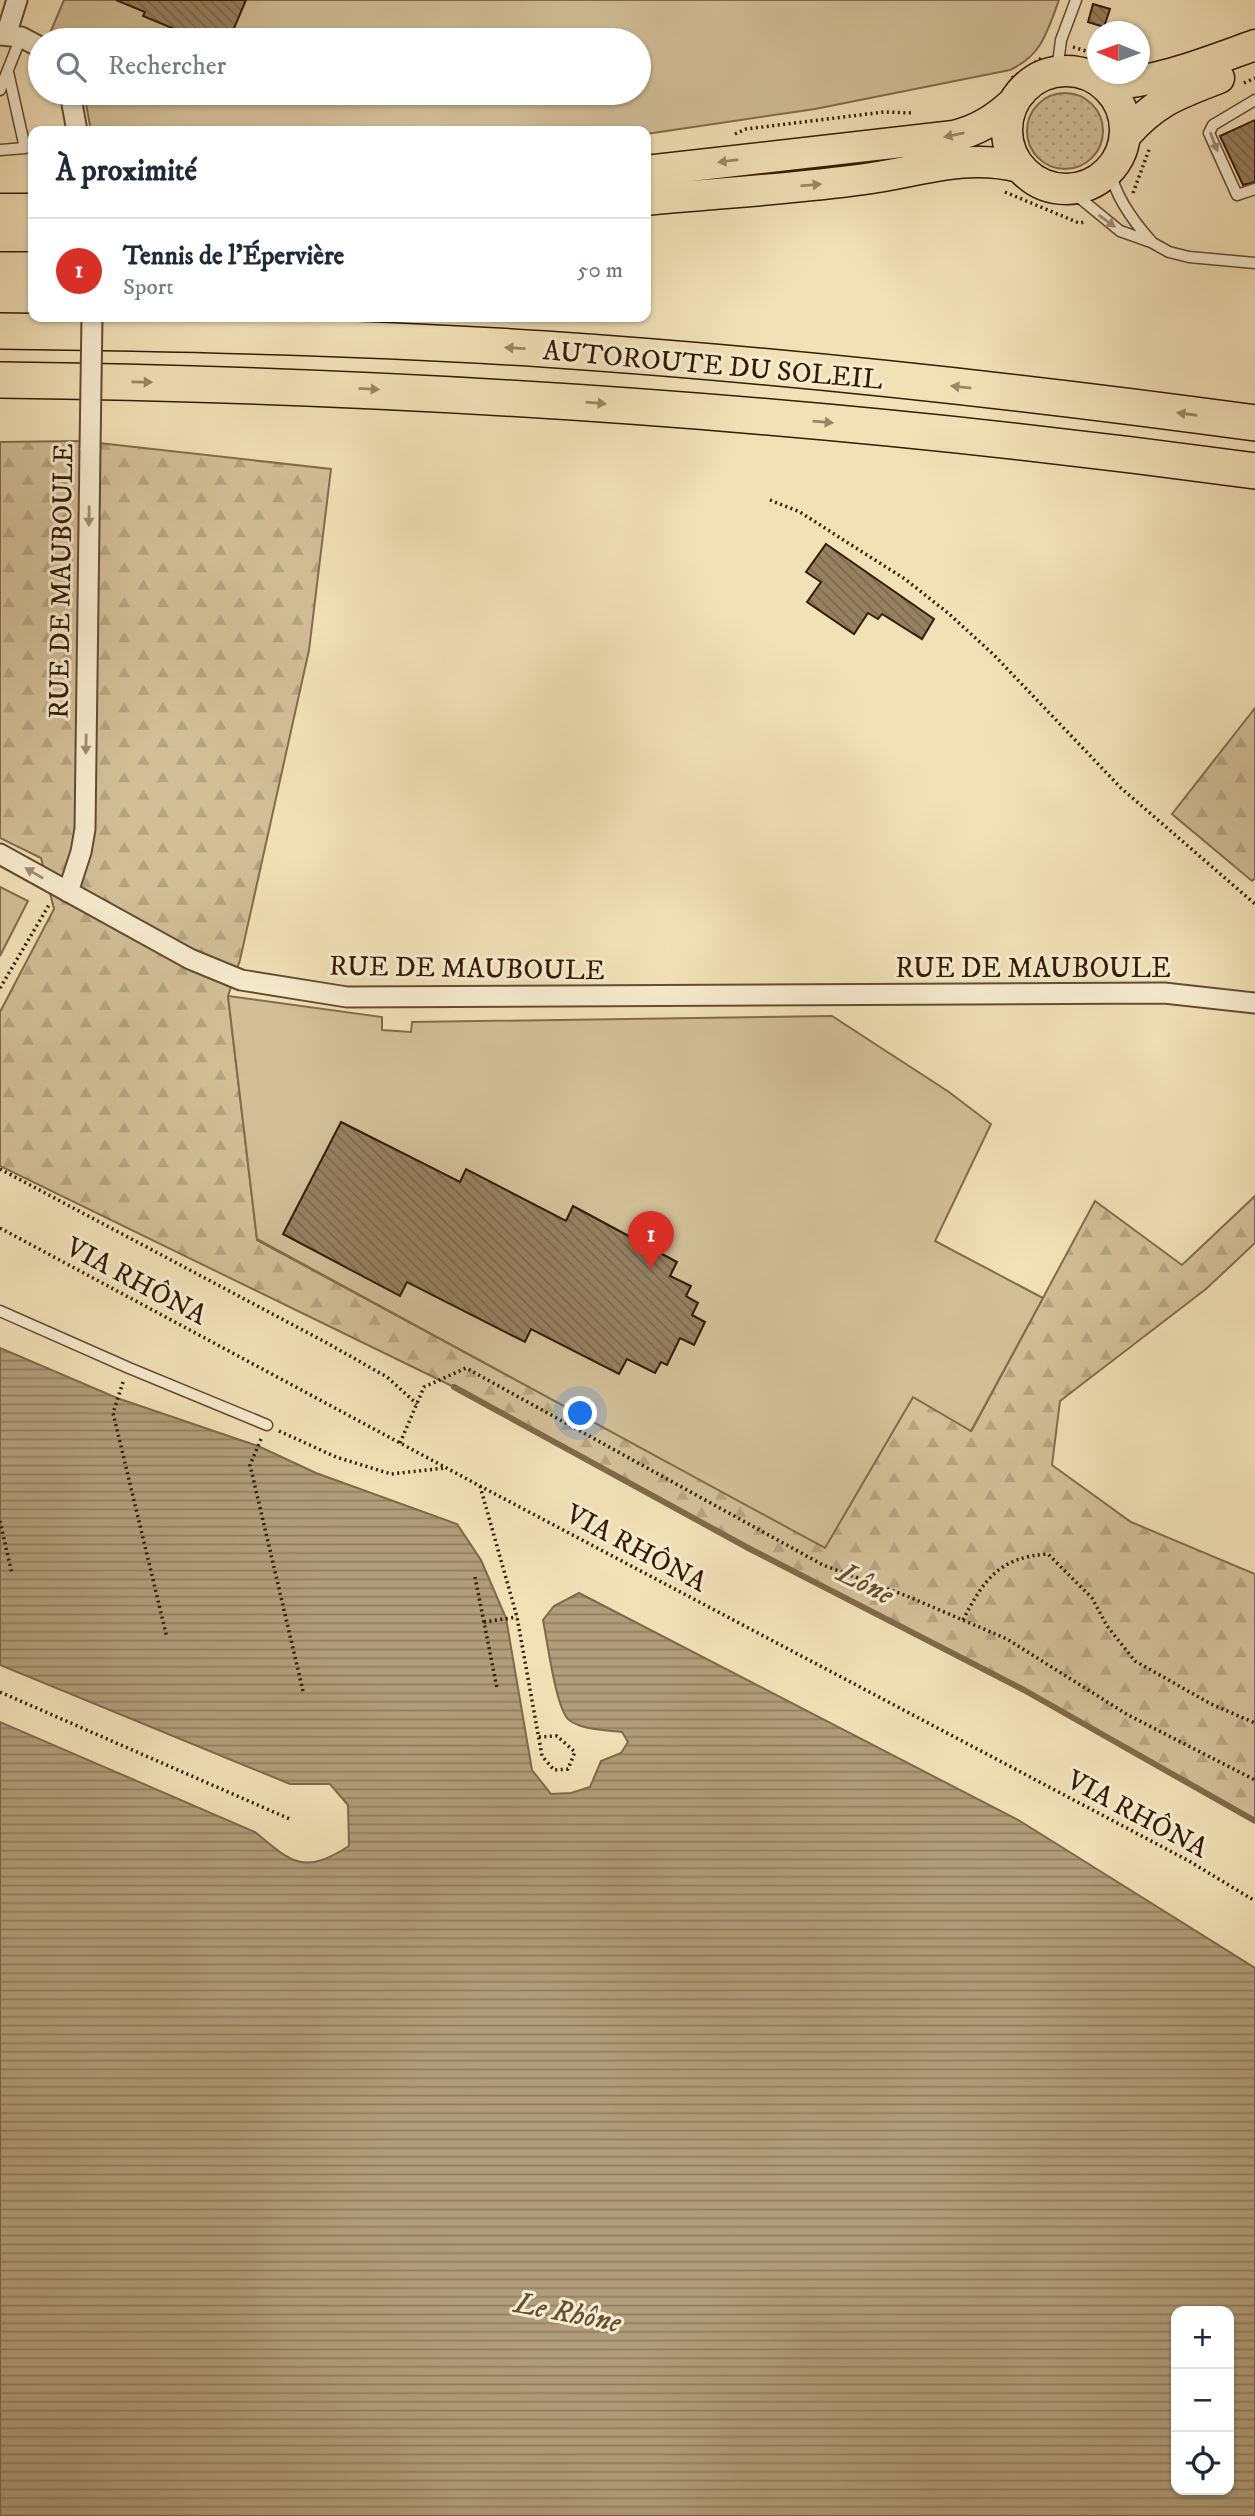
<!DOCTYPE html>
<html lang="fr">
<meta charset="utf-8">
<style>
:root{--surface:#fff;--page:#f2f2f3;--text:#1f2937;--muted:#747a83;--line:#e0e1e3;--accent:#d93025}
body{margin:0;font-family:"IM FELL DW Pica",serif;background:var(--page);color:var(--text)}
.controls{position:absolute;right:21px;bottom:21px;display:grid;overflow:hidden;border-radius:14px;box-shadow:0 2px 5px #0004}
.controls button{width:63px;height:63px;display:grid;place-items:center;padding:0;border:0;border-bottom:2px solid var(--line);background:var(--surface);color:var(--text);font:35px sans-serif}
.compass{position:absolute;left:1087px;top:21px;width:63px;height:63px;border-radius:50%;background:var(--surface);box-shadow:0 2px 5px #0004;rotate:271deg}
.you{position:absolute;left:581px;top:1414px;width:24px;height:24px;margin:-18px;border:5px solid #fff;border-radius:50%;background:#1a73e8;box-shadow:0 0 0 10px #1a73e833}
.badge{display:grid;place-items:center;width:46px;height:46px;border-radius:50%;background:var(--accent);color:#fff;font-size:23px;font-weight:700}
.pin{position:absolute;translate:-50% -58px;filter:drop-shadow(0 2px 4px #0008)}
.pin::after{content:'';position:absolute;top:37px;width:24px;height:21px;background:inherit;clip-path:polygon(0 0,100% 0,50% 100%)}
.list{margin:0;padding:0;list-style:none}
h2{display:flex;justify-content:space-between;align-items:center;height:91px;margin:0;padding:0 28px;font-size:30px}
h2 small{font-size:23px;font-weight:400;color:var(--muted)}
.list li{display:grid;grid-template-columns:46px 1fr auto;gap:21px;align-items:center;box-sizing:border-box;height:105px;padding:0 28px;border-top:2px solid var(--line)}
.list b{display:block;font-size:26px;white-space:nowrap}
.list p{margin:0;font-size:23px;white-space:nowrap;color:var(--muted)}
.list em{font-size:23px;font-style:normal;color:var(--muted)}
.icon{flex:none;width:38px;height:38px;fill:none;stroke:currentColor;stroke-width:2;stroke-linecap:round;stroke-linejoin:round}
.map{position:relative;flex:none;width:1255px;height:2516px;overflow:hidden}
.search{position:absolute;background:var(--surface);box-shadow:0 2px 5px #0004;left:28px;top:28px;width:623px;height:77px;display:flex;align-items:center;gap:18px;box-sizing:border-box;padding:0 24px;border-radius:38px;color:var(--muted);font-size:26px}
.panel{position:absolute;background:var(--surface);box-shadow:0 2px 5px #0004;left:28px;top:126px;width:623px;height:196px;border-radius:14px}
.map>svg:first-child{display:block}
</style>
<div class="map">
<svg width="1255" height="2516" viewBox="0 0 1255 2516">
<defs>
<pattern id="grass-dots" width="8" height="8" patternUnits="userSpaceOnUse" patternTransform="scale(1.75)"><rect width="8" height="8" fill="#d2bf98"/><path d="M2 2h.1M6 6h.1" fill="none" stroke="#b5a481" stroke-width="1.8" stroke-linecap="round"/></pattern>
<pattern id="forest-firs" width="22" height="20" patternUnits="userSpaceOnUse" patternTransform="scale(1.75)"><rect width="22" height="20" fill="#d2bf98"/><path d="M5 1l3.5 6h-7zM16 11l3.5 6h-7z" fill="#b5a481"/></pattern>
<pattern id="water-rules" width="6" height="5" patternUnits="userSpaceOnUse" patternTransform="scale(1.75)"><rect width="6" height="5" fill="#b19d7a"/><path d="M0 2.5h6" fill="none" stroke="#917f62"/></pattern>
<pattern id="building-back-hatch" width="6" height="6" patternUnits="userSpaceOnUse" patternTransform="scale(1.75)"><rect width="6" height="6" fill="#978161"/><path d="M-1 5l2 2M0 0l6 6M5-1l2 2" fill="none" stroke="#7c694e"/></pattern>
</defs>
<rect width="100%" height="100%" fill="#f2e1b7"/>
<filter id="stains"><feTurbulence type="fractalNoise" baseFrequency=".00286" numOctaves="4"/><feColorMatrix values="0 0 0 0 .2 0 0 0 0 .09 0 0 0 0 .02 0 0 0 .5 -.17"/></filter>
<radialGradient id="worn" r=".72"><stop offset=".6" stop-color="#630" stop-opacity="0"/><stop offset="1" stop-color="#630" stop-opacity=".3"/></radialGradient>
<!-- grass -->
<path fill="url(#grass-dots)" stroke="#836c4e" stroke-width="2" d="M1027 131a38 38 0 1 1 76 0a38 38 0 1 1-76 0Z"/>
<!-- forest -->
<path fill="url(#forest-firs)" stroke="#836c4e" stroke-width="2" d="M81,441L331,469L309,650L240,960L228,996L257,1240L825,1547L913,1397L972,1430L1095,1201L1182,1265L1255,1196V1243L1206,1289L1060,1401L1052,1465L1131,1522L1255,1574V1821L1024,1690L750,1549L454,1387L0,1166V1012L54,909L41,858L0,838V442Z
M1255,708V878L1252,881L1172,814Z"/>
<!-- pitch -->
<path fill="#d2bf98" stroke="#836c4e" stroke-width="2" d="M64,0H1059C1047,32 1042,55 1010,70L815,109L646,134V131H91L84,93H639V40H57L50,33Z
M0,887L28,901L0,956Z
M228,996L382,1017V1030L411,1032L412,1022L832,1016L949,1092L991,1124L935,1241L1043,1298L971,1431L913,1397L825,1548L257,1239Z"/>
<!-- water -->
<path fill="url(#water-rules)" stroke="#7f694a" stroke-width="2" fill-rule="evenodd" d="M0,1348L117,1398L258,1446L316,1473L457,1524L481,1560L506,1618L532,1770L551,1794L571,1793L590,1787L601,1761L621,1753L628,1742L622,1732C606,1730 582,1730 569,1720C556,1710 547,1639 543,1620L554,1606L579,1593L1020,1821L1255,1968V2516H0V1722L255,1832C292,1863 304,1875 349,1846L348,1805L330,1784H290L0,1665ZM1176,2311H1229V2490H1176Z"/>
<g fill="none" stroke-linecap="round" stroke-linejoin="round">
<!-- stream -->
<path stroke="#7f694a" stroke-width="6" d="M454,1387L750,1549L1024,1690L1255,1821"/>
</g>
<!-- building -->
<path fill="url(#building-back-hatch)" stroke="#341a03" stroke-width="2" d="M116,0H246L229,40H201L143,16L145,12Z
M1093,4L1110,9L1104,27L1088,22Z
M1255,120V182L1243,185L1220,136Z
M826,544L934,619L922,639L882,614L878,619L868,613L854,634L807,602L821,582L806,572Z
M341,1122L460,1182L466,1169L566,1221L573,1206L677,1262L670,1276L691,1286L686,1296L698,1303L692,1315L705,1322L694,1345L680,1338L667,1365L661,1362L655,1373L627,1359L619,1374L531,1329L525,1342L407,1282L400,1296L283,1234Z"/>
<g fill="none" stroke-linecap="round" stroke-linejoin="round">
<!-- service casing -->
<g stroke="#644c30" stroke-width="13">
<path id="service" d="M1057,71L1061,40L1076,0
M0,90L21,37
M1255,100L1213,125L1209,133L1237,195L1255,189
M0,150L25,148L8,72
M1110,171C1116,198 1133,221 1151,241
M1070,190L1120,231L1151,242L1169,252L1189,257L1255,263
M0,1311L129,1368L267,1425"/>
</g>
<!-- minor casing -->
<g stroke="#644c30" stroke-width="23">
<path id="minor" d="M0,35L21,37L40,47
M6,35L17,0
M70,93L77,131
M0,854L190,959L241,980L347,997L1164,993L1255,1003
M68,892L81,852L85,829L90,448"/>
</g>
<!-- primary casing -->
<g stroke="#341a03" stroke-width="33">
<path id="primary" d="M1007 130a59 59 0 1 1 118 0a59 59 0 1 1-118 0Z
M1105,85C1159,82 1205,63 1255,45
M1125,136C1155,101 1178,94 1219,78
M646,171L954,136C978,130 994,120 1013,103
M646,200C719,193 793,189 865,179C918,172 965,153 1019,167
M0,209H33
M0,236H33"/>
</g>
<!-- motorway casing -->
<g stroke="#341a03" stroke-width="38">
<path id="motorway" d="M0,331C181,333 363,337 544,349C781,365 1019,391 1255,423
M0,380C420,385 839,414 1255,471"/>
</g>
<!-- path -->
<path stroke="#341a03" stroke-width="3.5" stroke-dasharray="2 3.5" stroke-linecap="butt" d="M1073,47L1086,51L1098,58
M1012,78L1043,57
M1244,83L1255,78
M735,134L746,129L884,112L914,113
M1005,192L1079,223L1085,222
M1133,193L1150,147
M770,500L800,512L845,541L905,579L948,613L994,655L1121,788L1255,904
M0,988L49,905
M0,1169L327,1343L387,1377L417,1404
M0,1228L480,1486L1189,1861L1255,1901
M123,1382L113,1413L167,1638
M279,1431L336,1457L391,1474L445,1468
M261,1439L250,1465L303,1691
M400,1443L424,1387L466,1368L823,1565L907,1596L1007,1639L1128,1715L1255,1780
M480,1486L517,1617L542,1756L554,1770L568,1769L575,1752L557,1736L537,1737
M0,1521L12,1574
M475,1577L497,1688
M963,1620C984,1579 1000,1557 1048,1554L1092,1598L1107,1626L1135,1661L1211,1704L1255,1723
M484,1622L517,1617
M0,1692L292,1820"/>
<!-- service -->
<use href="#service" stroke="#f7ecd0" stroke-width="10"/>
<!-- minor -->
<use href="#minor" stroke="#f7ecd0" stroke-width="19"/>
<!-- primary -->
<use href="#primary" stroke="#f2e1b7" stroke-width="30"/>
<!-- motorway -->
<use href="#motorway" stroke="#f2e1b7" stroke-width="35"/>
<!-- minor-bridge casing -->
<g stroke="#644c30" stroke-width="23" stroke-linecap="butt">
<path id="minor-bridge" d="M90,448L92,317"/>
</g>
<!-- minor-bridge -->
<use href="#minor-bridge" stroke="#f7ecd0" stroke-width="19"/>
</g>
<!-- one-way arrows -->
<defs><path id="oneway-solid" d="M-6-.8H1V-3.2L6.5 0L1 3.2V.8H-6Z" transform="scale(1.75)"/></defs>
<g fill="#9c8766">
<use href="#oneway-solid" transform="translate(954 135) rotate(169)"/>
<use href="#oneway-solid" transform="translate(728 161) rotate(173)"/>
<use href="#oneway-solid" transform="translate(811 185) rotate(-5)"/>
<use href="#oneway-solid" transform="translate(515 348) rotate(-177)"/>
<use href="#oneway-solid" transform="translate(142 382) rotate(1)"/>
<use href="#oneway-solid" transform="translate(961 387) rotate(-174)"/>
<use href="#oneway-solid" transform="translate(369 389) rotate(3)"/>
<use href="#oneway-solid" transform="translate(596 403) rotate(5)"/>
<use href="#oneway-solid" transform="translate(1187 414) rotate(-172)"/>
<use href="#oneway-solid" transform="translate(823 422) rotate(5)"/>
</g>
<g fill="#9f8e74">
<use href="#oneway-solid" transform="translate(1214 142) rotate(69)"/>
<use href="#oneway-solid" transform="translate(1107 221) rotate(36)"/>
<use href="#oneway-solid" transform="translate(89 516) rotate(91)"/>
<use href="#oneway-solid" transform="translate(86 744) rotate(91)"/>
<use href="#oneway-solid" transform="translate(34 873) rotate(-150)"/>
</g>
<g text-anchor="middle" stroke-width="6" stroke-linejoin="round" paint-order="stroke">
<!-- street labels -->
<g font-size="28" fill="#341a03" stroke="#f7ecd0">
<text transform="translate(713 364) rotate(5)" y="10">AUTOROUTE DU SOLEIL</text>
<text transform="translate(60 581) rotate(-89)" y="10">RUE DE MAUBOULE</text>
<text transform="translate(467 967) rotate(1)" y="10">RUE DE MAUBOULE</text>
<text x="1033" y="977">RUE DE MAUBOULE</text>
<text transform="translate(137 1280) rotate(28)" y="10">VIA RHÔNA</text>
<text transform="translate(637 1547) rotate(28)" y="10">VIA RHÔNA</text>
<text transform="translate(1138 1813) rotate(28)" y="10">VIA RHÔNA</text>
</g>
<!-- water labels -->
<g font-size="30" font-style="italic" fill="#664e33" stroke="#f7ecd0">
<text transform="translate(866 1583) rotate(27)" y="10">Lône</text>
<text transform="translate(568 2312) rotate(11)" y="10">Le Rhône</text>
</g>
</g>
<rect width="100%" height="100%" filter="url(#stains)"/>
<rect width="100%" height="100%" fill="url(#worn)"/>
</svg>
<div class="controls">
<button>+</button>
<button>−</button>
<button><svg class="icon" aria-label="locate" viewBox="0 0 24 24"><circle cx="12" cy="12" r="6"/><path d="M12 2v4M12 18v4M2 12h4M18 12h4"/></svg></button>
</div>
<svg class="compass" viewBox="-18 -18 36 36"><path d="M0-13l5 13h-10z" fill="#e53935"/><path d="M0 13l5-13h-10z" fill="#747a83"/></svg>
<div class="you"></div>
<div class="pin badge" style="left:651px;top:1269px">1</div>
<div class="search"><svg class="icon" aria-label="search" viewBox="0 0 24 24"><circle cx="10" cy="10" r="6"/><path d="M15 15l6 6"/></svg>Rechercher</div>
<section class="panel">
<h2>À proximité<small></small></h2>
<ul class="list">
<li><span class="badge">1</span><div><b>Tennis de l'Épervière</b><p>Sport</p></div><em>50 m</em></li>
</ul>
</section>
</div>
